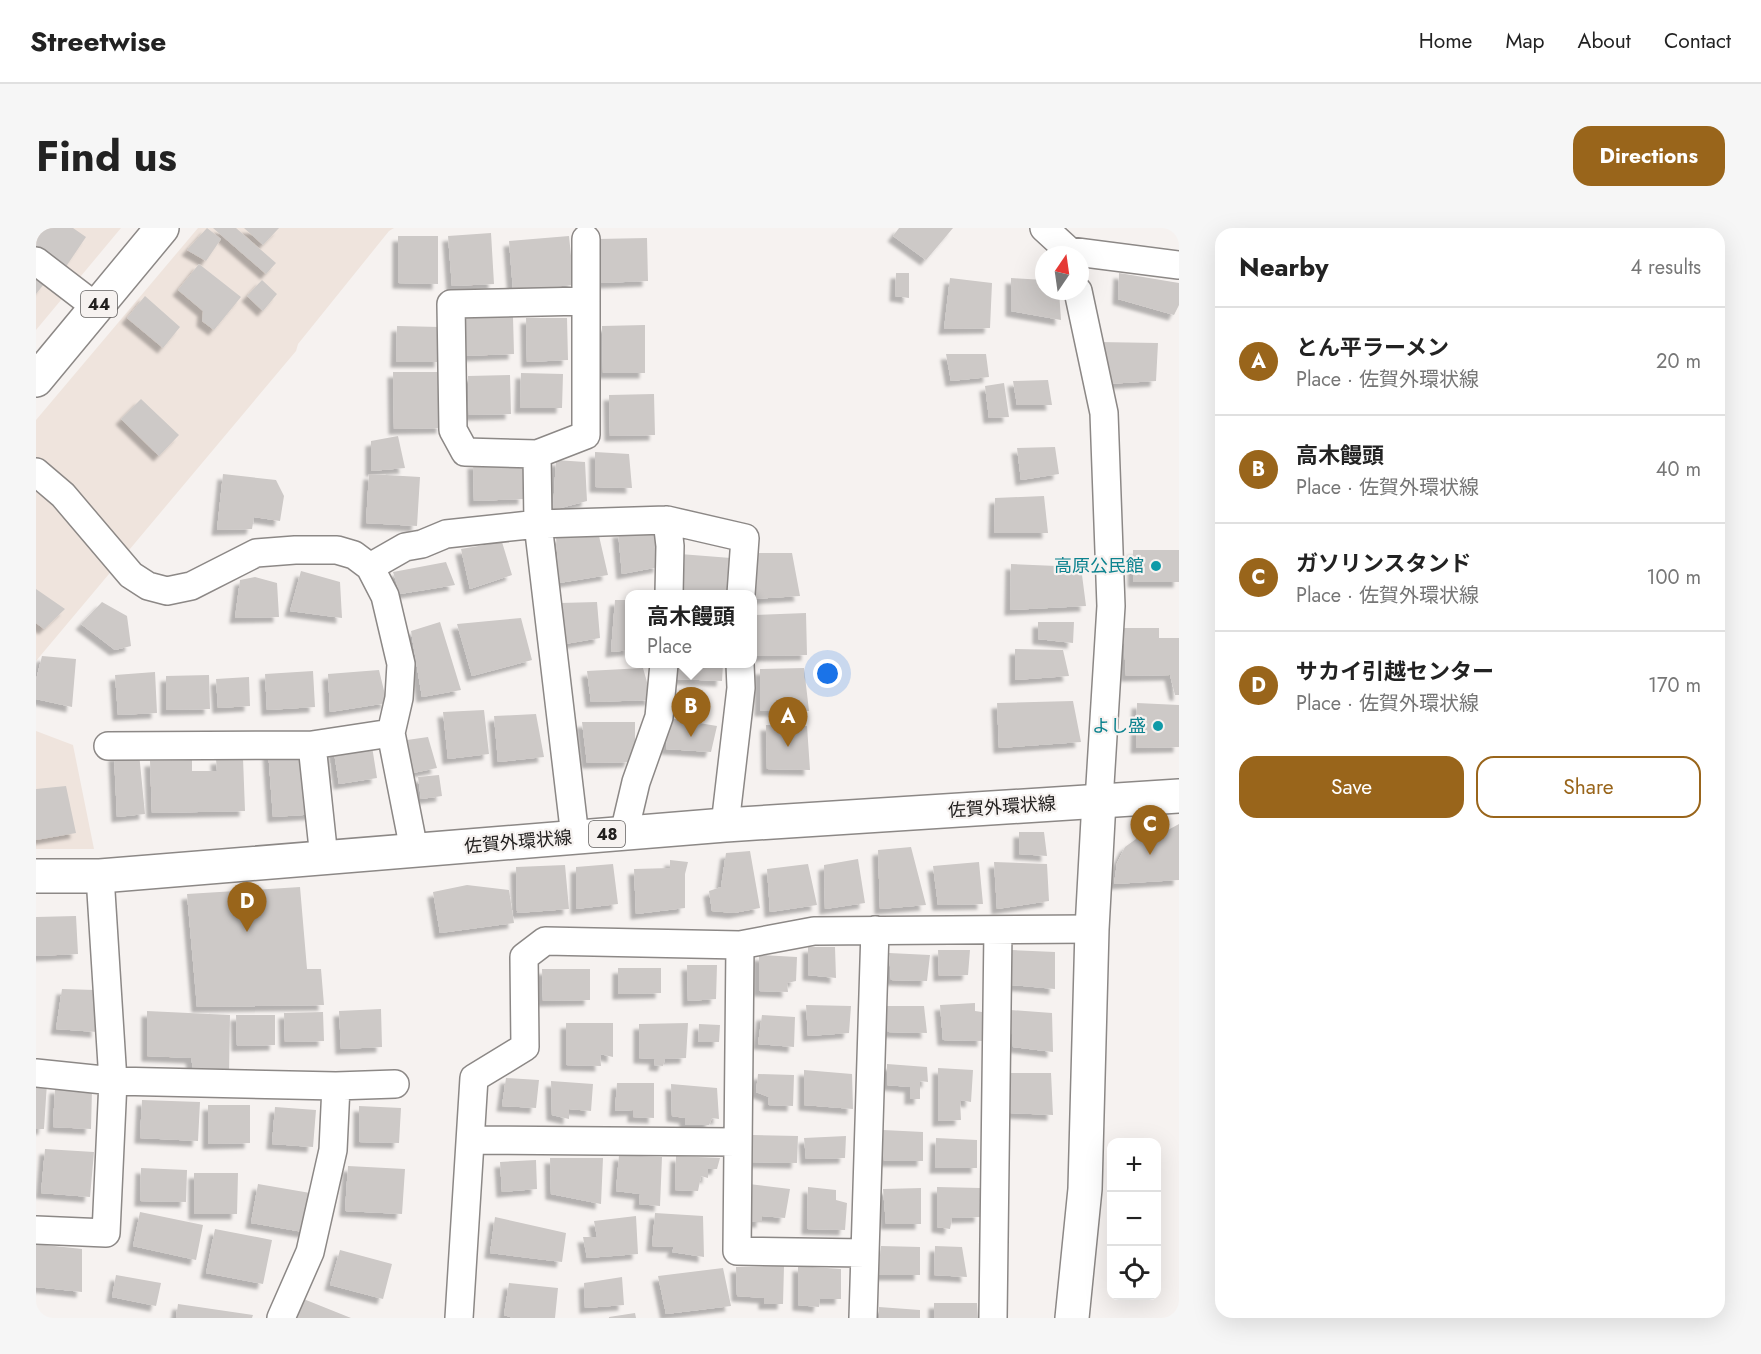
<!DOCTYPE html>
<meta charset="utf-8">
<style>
:root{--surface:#fff;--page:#f6f6f6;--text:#222;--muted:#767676;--line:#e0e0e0;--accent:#99651b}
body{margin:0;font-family:Jost,"Noto Sans JP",sans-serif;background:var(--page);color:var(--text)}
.controls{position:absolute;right:18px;bottom:18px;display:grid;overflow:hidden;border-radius:12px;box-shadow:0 6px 24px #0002}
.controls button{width:54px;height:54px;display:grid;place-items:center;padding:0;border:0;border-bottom:2px solid var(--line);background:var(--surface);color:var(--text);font:30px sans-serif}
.compass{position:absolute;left:999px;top:18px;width:54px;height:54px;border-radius:50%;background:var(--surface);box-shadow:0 6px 24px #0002;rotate:13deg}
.you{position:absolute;left:792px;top:446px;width:21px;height:21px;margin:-15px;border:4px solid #fff;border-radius:50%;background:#1a73e8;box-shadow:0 0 0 9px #1a73e833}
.badge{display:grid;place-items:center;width:39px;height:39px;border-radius:50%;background:var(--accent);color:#fff;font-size:20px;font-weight:700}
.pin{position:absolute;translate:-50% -50px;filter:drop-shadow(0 2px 3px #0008)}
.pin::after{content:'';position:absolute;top:32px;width:21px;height:18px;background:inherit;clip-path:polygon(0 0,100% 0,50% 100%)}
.popup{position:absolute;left:589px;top:362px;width:132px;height:78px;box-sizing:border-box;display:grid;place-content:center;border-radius:12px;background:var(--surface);filter:drop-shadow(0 2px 4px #0005);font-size:20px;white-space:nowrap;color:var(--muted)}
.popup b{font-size:22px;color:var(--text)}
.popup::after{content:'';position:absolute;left:50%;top:100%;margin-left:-12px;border:12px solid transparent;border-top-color:var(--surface)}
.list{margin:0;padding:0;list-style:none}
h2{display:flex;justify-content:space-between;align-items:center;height:78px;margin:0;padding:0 24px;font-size:26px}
h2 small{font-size:20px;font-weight:400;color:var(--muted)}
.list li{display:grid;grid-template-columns:39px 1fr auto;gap:18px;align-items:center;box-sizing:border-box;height:108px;padding:0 24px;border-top:2px solid var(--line)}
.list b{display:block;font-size:22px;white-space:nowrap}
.list p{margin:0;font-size:20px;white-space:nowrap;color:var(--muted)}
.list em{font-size:20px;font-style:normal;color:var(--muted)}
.actions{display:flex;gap:12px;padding:18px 24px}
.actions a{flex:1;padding:14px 0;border:2px solid var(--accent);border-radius:18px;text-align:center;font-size:21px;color:var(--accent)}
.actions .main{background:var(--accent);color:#fff}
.icon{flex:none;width:33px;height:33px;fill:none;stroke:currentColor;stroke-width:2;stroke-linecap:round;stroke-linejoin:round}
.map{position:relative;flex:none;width:1143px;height:1090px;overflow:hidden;border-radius:18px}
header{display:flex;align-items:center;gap:36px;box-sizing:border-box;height:84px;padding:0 30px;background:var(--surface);border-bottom:2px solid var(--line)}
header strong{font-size:28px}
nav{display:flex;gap:33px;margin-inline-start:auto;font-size:21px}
.intro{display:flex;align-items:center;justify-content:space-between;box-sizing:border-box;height:144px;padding:0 36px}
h1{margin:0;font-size:42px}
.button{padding:15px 27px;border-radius:18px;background:var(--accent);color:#fff;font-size:21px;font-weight:700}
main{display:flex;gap:36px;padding:0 36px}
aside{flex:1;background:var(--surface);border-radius:18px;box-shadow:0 6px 24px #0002}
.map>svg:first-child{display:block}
</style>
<header>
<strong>Streetwise</strong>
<nav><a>Home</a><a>Map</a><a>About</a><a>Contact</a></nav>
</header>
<div class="intro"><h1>Find us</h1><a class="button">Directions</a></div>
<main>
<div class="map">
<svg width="1143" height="1090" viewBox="0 0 1143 1090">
<defs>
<filter id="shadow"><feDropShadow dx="-5.5" dy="5.5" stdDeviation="1.5" flood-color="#0004"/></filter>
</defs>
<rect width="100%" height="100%" fill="#f6f2f0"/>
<!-- built -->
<path fill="#efe4dd" d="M0,0H85L0,102Z
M162,0H358L353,3L262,116L260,123L0,433V192Z
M0,503L37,517L58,621H0Z"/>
<!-- building -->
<path fill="#cdc9c7" filter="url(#shadow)" d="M0,0H37L50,9L29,40L0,20Z
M171,0L185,11L170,33L151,22Z
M177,0H200L240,35L230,46Z
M208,0H243L227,17Z
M863,0H917L890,32L857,8Z
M455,5L458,56L416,58L412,8Z
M362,8H402V56L362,55Z
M533,8L538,57L477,62L473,13Z
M611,10L612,53L565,55L561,11Z
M163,36L205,69L178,102L166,93L167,83L142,62Z
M860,45H873V70L859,68Z
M1083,45L1143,55V77L1138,87L1082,71Z
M0,50L8,56L0,66Z
M914,50L956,55L954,100L908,101Z
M975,50L1008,52V63H1023L1025,92L975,83Z
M226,52L241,66L227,83L211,68Z
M109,68L144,99L127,120L91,90Z
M477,89L478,126L426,128L425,90Z
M490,90H531L532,132L491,134Z
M609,97V145H567L566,98Z
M361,98L404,99V134H360Z
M1062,114L1122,115L1120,153L1071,156Z
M910,126H950L953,149L915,153Z
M357,144H405L406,200L358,201Z
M485,145L527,146L526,180H484Z
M474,147L475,186L433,187L432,148Z
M1012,152L1016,177H981L977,153Z
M968,155L973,189L953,190L949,158Z
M618,166L619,207L574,208L573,167Z
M105,171L143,207L123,228L85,191Z
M362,208L369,240L335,243V213Z
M1019,219L1023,246L985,252L981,220Z
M559,224L593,226L596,260L559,259Z
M520,232L549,234L551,273L517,282Z
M487,234L488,271L438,273L437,235Z
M187,246L240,252L248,268L244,293L218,289L216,301L181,302Z
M333,246L384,249L381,298L330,295Z
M1008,268L1012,305H958L959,270Z
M621,303L623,339L586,346L582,304Z
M563,308L572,347L523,355L520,309Z
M466,314L476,347L434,361L425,321Z
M1097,322H1143V354H1097Z
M720,325H756L764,368L719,371Z
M644,326L695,330L691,363H643Z
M410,334L419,357L364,366L357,344Z
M975,336L1045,339L1050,378L974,382Z
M265,343L304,354L306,390L254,383Z
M219,349L241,355L243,389L199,390L204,352Z
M0,361L29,381L8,401L0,395Z
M579,372H594V422L575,424Z
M66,374L91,388L95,418L79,422L45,396Z
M561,374L564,410L529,416L524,375Z
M770,385L771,427L720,428L718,387Z
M485,390L496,432L436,448L421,396Z
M404,394L425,462L386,469L375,403Z
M1002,394H1038L1037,415L1002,411Z
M1087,400H1123V410H1143V467H1139L1134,447L1090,448Z
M979,421L1027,422L1033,448L979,452Z
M6,428L40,431L36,479L0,471V452Z
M641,436H687L686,453L640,451Z
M607,440L616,472L555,474L551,443Z
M768,440L773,483H724V441Z
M343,442L351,475L294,484L292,446Z
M277,443L279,479L231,482L229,446Z
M119,444L121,485L82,487L79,447Z
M173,447L174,481L130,482V448Z
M213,449L214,478L182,480L180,451Z
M1037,473L1045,514L963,520L961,475Z
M1101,475L1143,477V519L1100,520Z
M448,482L453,526L412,531L407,484Z
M500,486L508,529L462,534L458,488Z
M633,490L681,498L675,524L630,521Z
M546,494H599V516L593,534L551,535Z
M730,497L771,498L774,542L731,541Z
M392,509L401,540L377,545L371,512Z
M335,512L341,550L303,556L297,518Z
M293,518L297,585L237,589L232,522Z
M103,525L109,586L81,589L78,527Z
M207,530L209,583L116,585L114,533L156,532V543H181L180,531Z
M403,547L406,568L385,571L382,549Z
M30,558L40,605L0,612V561Z
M1143,596V652L1078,656L1081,635L1089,619L1107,606L1132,602Z
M983,604H1008L1011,628L983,626Z
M875,619L890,677L844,681L842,622Z
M714,623L724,680L698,685L676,683L673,663L685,659L690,625Z
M822,631L829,675L789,681L788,637Z
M634,632L652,634L649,646V680L600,686L598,641L634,640Z
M943,634L947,676L902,677L897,638Z
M958,634L1011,636L1013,673L961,681Z
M577,636L582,676L540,681V639Z
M772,636L781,677L734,684L731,641Z
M529,637L533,681L481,685L480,639Z
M431,657L473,662L478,695L404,705L397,664Z
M264,659L271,741H285L288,777L161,779L151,666Z
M40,688L42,726L0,728V689Z
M772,719H799L800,750L772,747Z
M902,722H934L932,747L903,748Z
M976,722L1019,724V761L975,757Z
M853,725L894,727L891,753L855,752Z
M723,727L761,729L760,753L751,755L752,764L723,763Z
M651,737H681L680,771L652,773Z
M582,740H625V765L582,766Z
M506,741H554V772L507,773Z
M26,761L59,762L61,804L20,801Z
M939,775V783L946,784L947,813L907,812L904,777Z
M770,777L815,778L813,805L772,808Z
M849,778H888L891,805L852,804Z
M345,781L346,819L305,821L303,783Z
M974,782L1016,785L1017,824L977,819Z
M111,783L194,787L193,846L158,845L155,830L111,828Z
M287,784L288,813L249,814L248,785Z
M200,787H239V817L201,818Z
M726,787L759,789L758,819L722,816Z
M530,795H577V829L564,826L565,838L530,837Z
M652,795L650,830L629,831L627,838L618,837L619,831L603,830V796Z
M663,796L684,797L683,814H662Z
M851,836L891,839L892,854L884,853V871H874V859L851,857Z
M902,840L937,842L935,874L924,872L925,892L902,893Z
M768,842L816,846L817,881L768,877Z
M974,845H1015L1017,887L974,885Z
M722,846L758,847L757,878L732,877L733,869L720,864Z
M470,850L503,852L500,880L466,878Z
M515,853L557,856L555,883L533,881V891L516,887Z
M0,854L11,855L8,901H0Z
M581,855H618V890L597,889V882L579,883Z
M635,856L681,860L683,891L676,890L673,897H649V890L636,888Z
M19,860L56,861L55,901L17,899Z
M106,872L164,874L162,913L104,910Z
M172,877H214V915L172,916Z
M323,878L365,880L363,915L323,914Z
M239,879L280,882L277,919L236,916Z
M847,902L887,904V933H848Z
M716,907L762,908L761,935L713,934Z
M810,908L809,930L770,931L768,910Z
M900,910L941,912V940H899Z
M9,921L58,924L54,969L5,965Z
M583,927L626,929L624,978L603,976L604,966L580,963Z
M640,928L684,930L681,941H672V950L665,948L662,963L639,962Z
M514,930H567L565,976L515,966Z
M500,932L501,961L466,964L464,934Z
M312,938L369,941L366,986L309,983Z
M105,940L151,942L150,974L104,973Z
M158,945H202L201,986H158Z
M222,956L280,966L273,1005L215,995Z
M713,956L754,961L749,990L726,988V994H713Z
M772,959L800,962V972L811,975L809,1002L771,1001Z
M901,959L944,960V989L916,990L914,1001L901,999Z
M885,960V996H850L847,961Z
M104,984L167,997L160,1032L97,1018Z
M619,985L667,988L668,1029L636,1024L638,1019L616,1018Z
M600,988L602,1026L551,1030L547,1009H561L558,993Z
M459,989L530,1005L526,1034L454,1025Z
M179,1001L236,1012L227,1056L170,1045Z
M0,1016L46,1021V1064L0,1059Z
M845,1018L884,1019V1047H842Z
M899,1018L926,1019L931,1049L898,1047Z
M304,1022L356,1036L347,1071L294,1057Z
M748,1038L747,1076H728V1070L701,1068L700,1039Z
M762,1038L805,1041V1071H784L783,1079L762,1077Z
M687,1040L695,1078L630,1086L622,1048Z
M80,1047L125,1055L120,1078L76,1069Z
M586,1049L588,1077L549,1080L548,1055Z
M473,1055L522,1060L519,1090H477L468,1087Z
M265,1070L315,1090H257Z
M898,1075H941L942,1090H898Z
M142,1076L217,1087L216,1090H140Z
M843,1079L884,1082V1090H843Z
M599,1085L600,1090H573V1089Z"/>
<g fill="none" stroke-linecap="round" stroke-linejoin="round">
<!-- minor casing -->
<g stroke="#8c8886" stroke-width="30">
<path id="minor" d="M1008,0L1033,23L1143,37
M0,33L60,79
M1042,63L1068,185L1075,378L1063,573
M501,226L429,224L417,202L415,76L550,73
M0,244L27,267L95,347L112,358L131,363L155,358L220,325L259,322H301L318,327L334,339L349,368L365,436L363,470L355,505L378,622
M631,292L634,318L633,366
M334,339L369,319L386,316L410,306L502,296L631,292L709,310L705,366
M72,518L276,517
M689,597L705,460L704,436
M588,605L600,554L623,489L628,436
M539,609L502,296L501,226L550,207V11
M288,630L276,517L355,505
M704,717L701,1023L829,1025L827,1090
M0,845L77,853L64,648
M435,912L701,914
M0,1002L70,1005L77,853L300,858L359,856
M829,1025L839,702
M245,1090L274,1024L297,922L300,858
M423,1090L438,850L489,819L488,729L509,713L704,717L778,703L1056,701
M957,1090L962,702"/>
</g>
<!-- tertiary casing -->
<g stroke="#8c8886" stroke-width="36">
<path id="tertiary" d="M1036,1090L1049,961L1056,701L1063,573"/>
</g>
<!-- primary casing -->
<g stroke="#8c8886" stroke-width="36">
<path id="primary" d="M0,152L126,0
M0,648H64L689,597L1143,568"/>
</g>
<!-- minor -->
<use href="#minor" stroke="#fff" stroke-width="27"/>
<!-- tertiary -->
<use href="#tertiary" stroke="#fff" stroke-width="33"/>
<!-- primary -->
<use href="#primary" stroke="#fff" stroke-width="33"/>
</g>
<!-- markers -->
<g fill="#0f9aa8" stroke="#f6f2f0" stroke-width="2">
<circle cx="1120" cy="338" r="6"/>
<circle cx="1122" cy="498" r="6"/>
</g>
<g text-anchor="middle" stroke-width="4.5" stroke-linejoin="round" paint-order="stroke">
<!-- shield labels -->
<g fill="#f6f2f0" stroke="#625f5e" stroke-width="1.5">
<rect x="45" y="63" width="36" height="26" rx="4.5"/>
<rect x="553" y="593" width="36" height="26" rx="4.5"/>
</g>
<g font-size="16" font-weight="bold" fill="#22201f">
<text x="63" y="82">44</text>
<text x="571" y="612">48</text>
</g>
<!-- culture labels -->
<g font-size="18" fill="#0d838f" stroke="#f6f2f0" text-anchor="end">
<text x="1108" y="344">高原公民館</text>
<text x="1110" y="504">よし盛</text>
</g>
<!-- street labels -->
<g font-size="18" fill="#22201f" stroke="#f6f2f0">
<text transform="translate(966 579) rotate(-4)" y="6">佐賀外環状線</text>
<text transform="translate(482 614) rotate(-5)" y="6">佐賀外環状線</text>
</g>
</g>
</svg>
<div class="controls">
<button>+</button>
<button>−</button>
<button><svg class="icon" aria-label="locate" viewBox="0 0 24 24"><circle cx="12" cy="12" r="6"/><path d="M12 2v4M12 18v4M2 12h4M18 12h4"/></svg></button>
</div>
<svg class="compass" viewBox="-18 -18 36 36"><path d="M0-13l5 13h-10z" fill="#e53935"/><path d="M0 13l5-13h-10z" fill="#767676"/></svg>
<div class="you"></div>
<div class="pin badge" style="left:752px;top:519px">A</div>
<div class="pin badge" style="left:655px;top:509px">B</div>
<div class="popup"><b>高木饅頭</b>Place</div>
<div class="pin badge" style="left:1114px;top:627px">C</div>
<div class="pin badge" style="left:211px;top:704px">D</div>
</div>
<aside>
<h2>Nearby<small>4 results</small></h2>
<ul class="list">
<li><span class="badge">A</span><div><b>とん平ラーメン</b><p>Place · 佐賀外環状線</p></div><em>20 m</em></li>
<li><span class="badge">B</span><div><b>高木饅頭</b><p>Place · 佐賀外環状線</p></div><em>40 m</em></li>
<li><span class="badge">C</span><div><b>ガソリンスタンド</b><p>Place · 佐賀外環状線</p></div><em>100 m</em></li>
<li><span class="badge">D</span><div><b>サカイ引越センター</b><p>Place · 佐賀外環状線</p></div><em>170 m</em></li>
</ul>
<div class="actions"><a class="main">Save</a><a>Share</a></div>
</aside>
</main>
